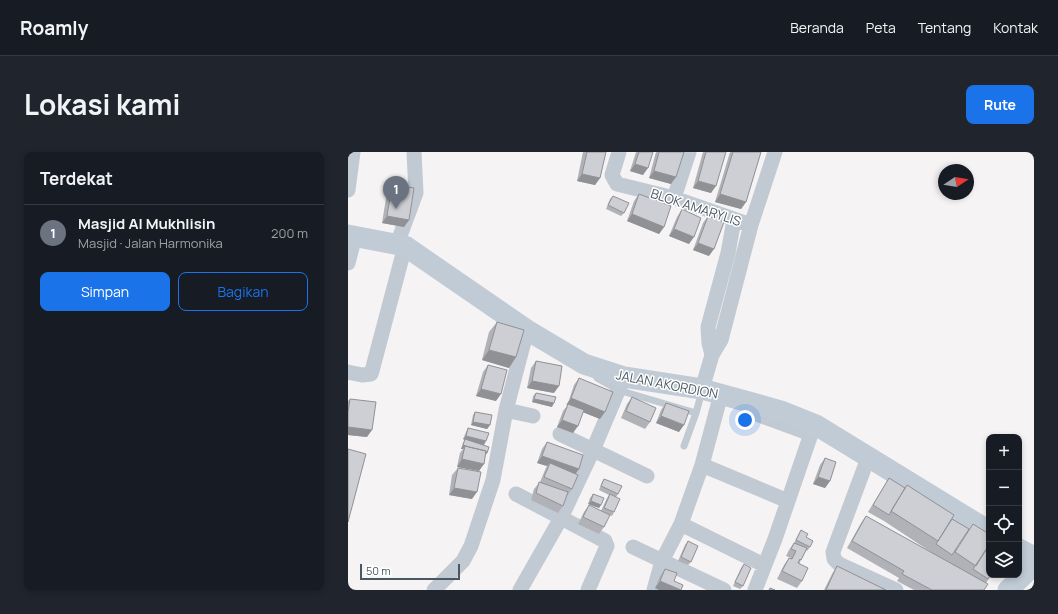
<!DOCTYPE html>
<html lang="id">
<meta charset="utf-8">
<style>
:root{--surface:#171b24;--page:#20242c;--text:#f1f3f6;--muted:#9ea1a6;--line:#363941;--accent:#1a73e8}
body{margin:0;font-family:Manrope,sans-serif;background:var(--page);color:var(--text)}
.controls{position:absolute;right:12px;bottom:12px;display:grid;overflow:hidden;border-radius:8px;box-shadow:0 2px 6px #0003}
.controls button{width:36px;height:36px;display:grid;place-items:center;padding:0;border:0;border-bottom:1px solid var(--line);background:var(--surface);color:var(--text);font:20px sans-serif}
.compass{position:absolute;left:590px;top:12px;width:36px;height:36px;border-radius:50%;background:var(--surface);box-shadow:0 2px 6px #0003;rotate:78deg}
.scale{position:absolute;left:12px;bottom:10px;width:100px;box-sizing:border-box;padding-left:4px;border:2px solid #4a5661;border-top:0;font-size:11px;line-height:14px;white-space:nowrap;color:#4a5661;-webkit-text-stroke:3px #fff;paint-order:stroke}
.you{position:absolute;left:397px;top:268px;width:14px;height:14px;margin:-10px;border:3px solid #fff;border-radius:50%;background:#1a73e8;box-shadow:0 0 0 6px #1a73e833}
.badge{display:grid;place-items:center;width:26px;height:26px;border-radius:50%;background:var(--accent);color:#fff;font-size:13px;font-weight:700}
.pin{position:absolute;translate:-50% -33px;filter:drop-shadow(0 1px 2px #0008)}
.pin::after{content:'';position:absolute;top:21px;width:14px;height:12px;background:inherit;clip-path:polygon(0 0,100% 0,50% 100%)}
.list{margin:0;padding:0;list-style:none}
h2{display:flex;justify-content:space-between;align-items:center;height:52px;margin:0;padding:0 16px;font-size:17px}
h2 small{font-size:13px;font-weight:400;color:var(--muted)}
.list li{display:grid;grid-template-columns:26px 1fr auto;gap:12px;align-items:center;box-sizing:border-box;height:56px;padding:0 16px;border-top:1px solid var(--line)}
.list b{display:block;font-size:15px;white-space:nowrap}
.list p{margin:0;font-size:13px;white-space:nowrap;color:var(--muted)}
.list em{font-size:13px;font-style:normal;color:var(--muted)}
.actions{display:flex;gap:8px;padding:12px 16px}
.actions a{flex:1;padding:9px 0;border:1px solid var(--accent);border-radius:8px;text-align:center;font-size:14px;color:var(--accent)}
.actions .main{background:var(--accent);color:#fff}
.icon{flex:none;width:22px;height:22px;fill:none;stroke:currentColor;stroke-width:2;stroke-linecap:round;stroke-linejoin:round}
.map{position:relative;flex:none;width:686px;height:438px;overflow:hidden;border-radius:8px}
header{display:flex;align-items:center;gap:24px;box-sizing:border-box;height:56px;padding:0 20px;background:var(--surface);border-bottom:1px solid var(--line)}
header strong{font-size:19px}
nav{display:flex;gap:22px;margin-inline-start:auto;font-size:14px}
.intro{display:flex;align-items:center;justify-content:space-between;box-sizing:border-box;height:96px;padding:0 24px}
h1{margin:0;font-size:28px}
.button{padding:10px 18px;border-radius:8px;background:var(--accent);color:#fff;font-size:14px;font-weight:700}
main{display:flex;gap:24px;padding:0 24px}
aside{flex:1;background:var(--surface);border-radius:8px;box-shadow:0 2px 6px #0003}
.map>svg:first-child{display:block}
</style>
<header>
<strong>Roamly</strong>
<nav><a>Beranda</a><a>Peta</a><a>Tentang</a><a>Kontak</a></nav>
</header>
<div class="intro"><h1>Lokasi kami</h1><a class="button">Rute</a></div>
<main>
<aside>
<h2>Terdekat<small></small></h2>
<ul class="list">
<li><span class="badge" style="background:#6b7280">1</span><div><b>Masjid Al Mukhlisin</b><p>Masjid · Jalan Harmonika</p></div><em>200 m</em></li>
</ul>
<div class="actions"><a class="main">Simpan</a><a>Bagikan</a></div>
</aside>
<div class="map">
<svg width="686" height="438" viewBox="0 0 686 438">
<rect width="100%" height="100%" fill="#f5f3f3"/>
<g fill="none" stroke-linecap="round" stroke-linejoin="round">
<!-- lane -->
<path stroke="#c1cad2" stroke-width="7" d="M248,224L249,226L270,238L348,261
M336,294L348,261L354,239"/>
<!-- street -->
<path stroke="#c1cad2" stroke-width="15" d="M271,0L264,23L269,32L326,46L403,73
M0,38L5,0
M326,46L341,0
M49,92L68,41L66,0
M0,111L7,84
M364,203L361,191L360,175L380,101L386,68
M0,220L14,223L23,222L24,219L57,94
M354,237L364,203L373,188L403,73L427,0
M158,258L185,264
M400,259L463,282
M212,282L299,324
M520,306L485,400L486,407L491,412L548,438
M354,313L440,349
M168,342L257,389L259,394L240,438
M333,372L416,413
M285,395L376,438
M86,438L115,409L123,394L145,328L158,258L179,178
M172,438L213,366L245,298L276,225
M306,438L314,409L333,372L354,313L373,242
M407,438L427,387L463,282L468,273"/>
<!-- secondary -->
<path stroke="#c1cbd6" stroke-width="21" d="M0,83L57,94L179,178L236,212L276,225L354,237L433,259L468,273L641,379
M671,397L686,405
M660,438L686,413"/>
</g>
<!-- wall -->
<path fill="#b0b2b7" d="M235,0H258L252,26L247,33L229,29Z
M288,0H305L295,23L282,19Z
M308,0H336L323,32L301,26Z
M355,0H378L363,41L345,36Z
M382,0H413L398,50L393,57L367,50Z
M44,33L61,68L56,75L34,71L39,40Z
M291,42L316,75L311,82L279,69L286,49Z
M265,44L276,61L273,64L258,57L262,47Z
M334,57L341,92L321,84L329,65Z
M360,64L361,104L345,98L355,71Z
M149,170L168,205L161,216L134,208L141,180Z
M188,209L206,241L179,236L183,216Z
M140,213L148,249L128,244L135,220Z
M231,226L252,267L235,260L225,281L209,275L215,259L219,254L226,233Z
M188,241L204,255L184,250L185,244Z
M284,245L302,270L297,277L273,266L279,252Z
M2,247L19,285L0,283V249Z
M318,251L331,280L308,271L313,258Z
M127,260L142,273L139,277L123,273L125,263Z
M120,276L136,293L129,291L138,303L131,319L109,315L112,301L115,297H113L115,291L117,288L115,287L118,280Z
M199,290L231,317L227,322L224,337L219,344H218L215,354L210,361L183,348L186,337L192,330L197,318L199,314L189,311L194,297Z
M477,306L482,329L477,336L465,332L472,313Z
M110,316L124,347L101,343L104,323Z
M541,326L604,367L609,396L643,423L638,431L636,438H566L549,429L551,426L499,396L513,371L518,364L586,402L536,369L520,360Z
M256,327L270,342L268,345L266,360L264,364L261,363L256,375L251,382L230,372L236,360L241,353L253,359L259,346L261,343L251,338L254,330Z
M245,342L253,353L251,356L240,352L242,346Z
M453,378L458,385L462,395L459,399L458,398L451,412L454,429L449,436L429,427L436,413L441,406H443L438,404L441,398L446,391Z
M340,389L343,410L340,413L330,409L337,393Z
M396,412L395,434L392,437L385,434L393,416Z
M489,414L538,438H476L484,422Z
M317,417L329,421L307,436L312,424Z"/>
<!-- shaded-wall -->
<path fill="#909195" d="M287,12L300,16L295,23L282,19Z
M306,19L328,25L323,32L301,26Z
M234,22L252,26L247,33L229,29Z
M350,29L368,34L363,41L345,36Z
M372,42L398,50L393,57L367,50Z
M284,62L316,75L311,82L279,69Z
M39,64L61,68L56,75L34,71Z
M326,77L346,85L341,92L321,84Z
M350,91L366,97L361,104L345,98Z
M141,198L168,205L161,216L134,208Z
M184,229L211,234L206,241L179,236Z
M133,237L153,242L148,249L128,244Z
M223,246L257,260L252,267L219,254L220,252L218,253Z
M186,247L206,251L204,255L184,250Z
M313,264L336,273L331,280L308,271Z
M214,268L230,274L225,281L209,275Z
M125,270L142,273L139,277L123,273Z
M0,275L24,278L19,285L0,283Z
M118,284L138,289L136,293L115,287Z
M115,293L139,301L136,305L117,294L115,297H113Z
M194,304L231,317L226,324L202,311L199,314L189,311Z
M114,307L136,312L131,319L109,315Z
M470,325L482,329L477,336L465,332Z
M106,336L129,340L124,347L101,343Z
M243,349L253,353L251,356L240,352Z
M312,429L333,438H311L307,436Z"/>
<!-- building -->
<path fill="#cdcfd5" stroke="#909195" d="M239,0H258L252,26L234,22Z
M291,0H305L300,16L287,12Z
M311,0H336L328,25L306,19Z
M358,0H378L368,34L350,29Z
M385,0H413L398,50L372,42Z
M44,33L66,36L61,68L39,64Z
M291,42L323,54L316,75L284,62Z
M265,44L281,51L276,61L260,53Z
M334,57L353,66L346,85L326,77Z
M360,64L376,70L366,97L350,91Z
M149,170L176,178L168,205L141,198Z
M188,209L214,214L211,234L184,229Z
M140,213L159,218L153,242L133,237Z
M231,226L265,240L257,260L223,246Z
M188,241L208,245L206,251L186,247Z
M284,245L308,256L302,270L278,259Z
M2,247L28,250L24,278L0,275V260Z
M318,251L341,259L336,273L313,264Z
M220,252L236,258L230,274L214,268Z
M127,260L144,263L142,273L125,270Z
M120,276L141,281L138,289L118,284Z
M117,287L141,295L139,301H138V299L121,295L115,293Z
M199,290L235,303L231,317L194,304Z
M117,294L138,299L136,312L114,307Z
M0,297L18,302L0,370Z
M477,306L488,310L482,329L470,325Z
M202,311L230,323L224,337L196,325Z
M110,316L133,320L129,340L106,336Z
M541,326L557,336L541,363L525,353Z
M256,327L274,334L270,342L253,334Z
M191,330L220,340L215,354L188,341Z
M559,333L606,363L590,389L543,359Z
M245,342L256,346L253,353L243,349Z
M262,342L272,347L266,360L256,356Z
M241,353L262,363L256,375L235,365Z
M518,364L640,432L636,438H584L554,422L556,419L504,389Z
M604,367L621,377L604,403L588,392Z
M625,372L641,382V393L628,414L607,400Z
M453,378L460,382L458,385L465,389L462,395L448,388Z
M340,389L350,394L343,410L333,405Z
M446,391L459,396L453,408L452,407L450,411L460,416L454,429L434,419L441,406L444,407L448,399L443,397Z
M641,393V423H643L640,427L625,417Z
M396,412L403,416L395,434L387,430Z
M489,414L538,438H478Z
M317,417L329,421L326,429L335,433L333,438L312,429Z
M422,436L427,438H421Z"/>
<g text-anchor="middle" stroke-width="3" stroke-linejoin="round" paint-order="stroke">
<!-- street labels -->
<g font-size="13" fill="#4a5661" stroke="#fff">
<text transform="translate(348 55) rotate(18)" y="5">BLOK AMARYLIS</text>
<text transform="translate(319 232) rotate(11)" y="5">JALAN AKORDION</text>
</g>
</g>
</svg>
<div class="controls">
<button>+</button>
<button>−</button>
<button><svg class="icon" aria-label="locate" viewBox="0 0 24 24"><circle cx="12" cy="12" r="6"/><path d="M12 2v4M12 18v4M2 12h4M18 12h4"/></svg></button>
<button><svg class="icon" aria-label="layers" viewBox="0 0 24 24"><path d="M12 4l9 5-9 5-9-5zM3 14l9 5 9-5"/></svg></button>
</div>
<svg class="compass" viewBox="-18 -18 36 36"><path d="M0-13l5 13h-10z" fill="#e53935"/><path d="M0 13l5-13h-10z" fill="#9ea1a6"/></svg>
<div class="scale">50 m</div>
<div class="you"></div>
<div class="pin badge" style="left:48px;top:57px;background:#6b7280">1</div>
</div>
</main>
